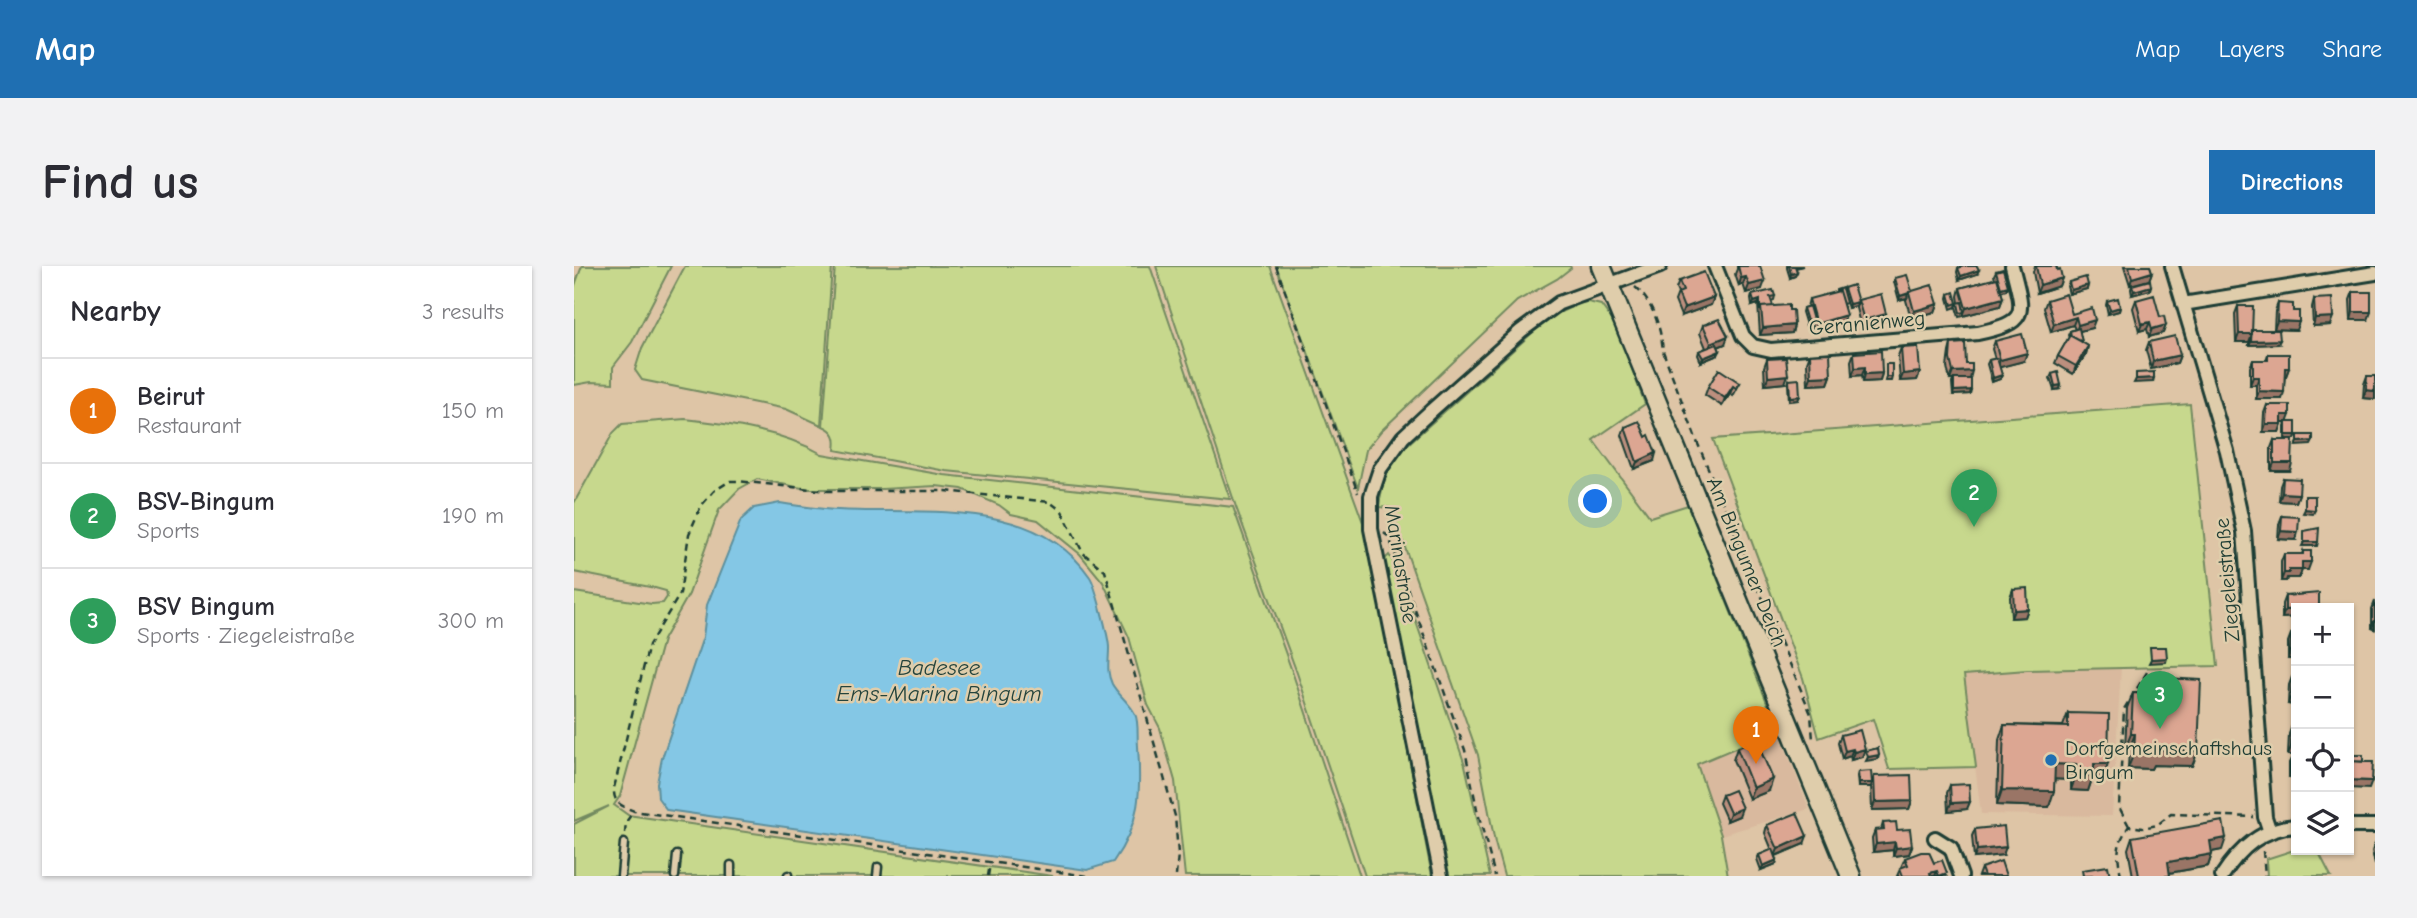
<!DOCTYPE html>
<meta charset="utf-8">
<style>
:root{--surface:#fff;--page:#f2f2f3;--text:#2b2b33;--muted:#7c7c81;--line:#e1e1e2;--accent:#1f6fb2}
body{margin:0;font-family:"Comic Neue",sans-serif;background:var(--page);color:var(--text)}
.controls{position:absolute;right:21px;bottom:21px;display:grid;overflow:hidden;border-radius:0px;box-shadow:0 2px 5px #0004}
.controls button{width:63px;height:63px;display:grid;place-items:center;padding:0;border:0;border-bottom:2px solid var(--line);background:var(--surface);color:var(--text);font:35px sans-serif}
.you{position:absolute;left:1022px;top:236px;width:24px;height:24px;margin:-18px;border:5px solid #fff;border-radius:50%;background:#1a73e8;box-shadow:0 0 0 10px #1a73e833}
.badge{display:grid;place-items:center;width:46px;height:46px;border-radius:50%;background:var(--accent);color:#fff;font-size:23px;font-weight:700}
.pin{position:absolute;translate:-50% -58px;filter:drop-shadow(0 2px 4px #0008)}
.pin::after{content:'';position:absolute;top:37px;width:24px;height:21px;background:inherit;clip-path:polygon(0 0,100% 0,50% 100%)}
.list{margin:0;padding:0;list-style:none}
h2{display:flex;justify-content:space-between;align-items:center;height:91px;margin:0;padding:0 28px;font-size:30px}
h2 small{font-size:23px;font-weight:400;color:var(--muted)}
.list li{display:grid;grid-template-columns:46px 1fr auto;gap:21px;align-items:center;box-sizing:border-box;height:105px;padding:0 28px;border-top:2px solid var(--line)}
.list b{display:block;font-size:26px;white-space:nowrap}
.list p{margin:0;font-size:23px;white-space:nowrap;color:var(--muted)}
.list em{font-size:23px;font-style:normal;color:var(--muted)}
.icon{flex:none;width:38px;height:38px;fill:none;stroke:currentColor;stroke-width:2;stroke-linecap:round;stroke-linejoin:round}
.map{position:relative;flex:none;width:1801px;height:610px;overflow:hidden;border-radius:0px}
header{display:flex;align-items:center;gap:42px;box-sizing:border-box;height:98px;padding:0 35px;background:var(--accent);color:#fff}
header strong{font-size:33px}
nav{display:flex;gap:38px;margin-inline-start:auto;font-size:24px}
.intro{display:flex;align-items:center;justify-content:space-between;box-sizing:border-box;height:168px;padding:0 42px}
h1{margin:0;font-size:49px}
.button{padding:18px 32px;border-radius:0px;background:var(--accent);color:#fff;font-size:24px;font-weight:700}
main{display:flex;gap:42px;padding:0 42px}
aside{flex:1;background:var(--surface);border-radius:0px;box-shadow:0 2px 5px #0004}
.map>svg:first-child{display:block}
</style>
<header>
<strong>Map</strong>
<nav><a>Map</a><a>Layers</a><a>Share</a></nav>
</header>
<div class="intro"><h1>Find us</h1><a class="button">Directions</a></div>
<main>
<aside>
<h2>Nearby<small>3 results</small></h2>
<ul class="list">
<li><span class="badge" style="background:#e8710a">1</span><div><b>Beirut</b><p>Restaurant</p></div><em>150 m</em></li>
<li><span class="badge" style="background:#2e9e5b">2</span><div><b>BSV-Bingum</b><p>Sports</p></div><em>190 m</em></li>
<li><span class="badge" style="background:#2e9e5b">3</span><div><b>BSV Bingum</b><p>Sports · Ziegeleistraße</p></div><em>300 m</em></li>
</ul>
</aside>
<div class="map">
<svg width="1801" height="610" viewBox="0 0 1801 610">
<rect width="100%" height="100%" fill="#dec5a6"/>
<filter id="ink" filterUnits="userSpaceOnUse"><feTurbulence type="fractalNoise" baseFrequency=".0143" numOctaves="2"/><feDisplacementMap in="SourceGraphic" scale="14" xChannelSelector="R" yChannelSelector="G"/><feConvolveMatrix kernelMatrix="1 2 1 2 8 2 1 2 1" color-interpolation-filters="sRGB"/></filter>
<g filter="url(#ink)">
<!-- built -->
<path fill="#d9b99e" d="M1547,402L1538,550L1407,548L1390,409L1453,404Z
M1204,464L1235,543L1147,569L1122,498Z"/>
<!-- green -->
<path fill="#c7d88d" stroke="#738a60" stroke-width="2" d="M8,0H97L58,76L39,101V117L17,116L0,119V22Z
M111,0H258L247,159L212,143L68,114L61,104L68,82Z
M261,0H576L656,233L372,205L261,184C263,172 261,165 249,160Z
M582,0H696L791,262L858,610H791L723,407L662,241Z
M702,0H996L997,2L983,13L943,35L807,165L792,184L784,222Z
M1014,36L1027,39L1041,58L1071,138L1019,174L1076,251L1114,239L1204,464L1123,498L1147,569L1154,610H930L921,577L904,489L817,242L805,241C808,214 815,200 833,179L976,51L1006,37Z
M1616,138L1644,400L1453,404L1390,409L1402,501L1315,503L1299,453L1245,472L1229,412L1139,173Z
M111,153C157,158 207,165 248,188L370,209L659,241L719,408L786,610H611L601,515L586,462L574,439L555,371L529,316L506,288L464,254L437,248L425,239L388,223L362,220L308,223H233L183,213L165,223L145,244L115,328L89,374L46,530L40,539L54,549L479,610H0V558L35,540L0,555V326L78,338L89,337L93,331L92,325L81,322L0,306V237L39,167L48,158Z
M815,289L824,303L891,499L916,610H872L810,294Z
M1720,584L1744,585L1757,610H1693L1692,593Z"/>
<!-- water -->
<path fill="#84c7e5" stroke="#5c909e" stroke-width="2" d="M206,237C225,240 245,243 264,244C348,249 461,230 516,311C521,318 535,372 535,382C535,396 532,405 538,418C544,429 556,437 561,448C565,456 563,470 564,480C567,526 567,556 539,596L513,604L93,544L84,532L83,517L88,492L129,371L133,339L167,254L180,242Z"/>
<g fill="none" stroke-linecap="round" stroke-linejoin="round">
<!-- lane casing -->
<g stroke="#1f3d34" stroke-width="11">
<path id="lane" d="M47,610L50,577
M101,610L103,589
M157,610V599
M214,610V609
M303,610L304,601"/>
</g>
<!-- street casing -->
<g stroke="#1f3d34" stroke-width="18">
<path id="street" d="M1141,0L1169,70L1179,80L1197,84L1404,67C1456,56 1450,47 1438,0
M1598,0L1653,185L1670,265L1691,551L1696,566
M1609,38L1801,7
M1775,560H1801
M1361,572L1377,582L1387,610
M867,610L797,263V230L806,203L829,171L858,144L947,65L985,37L1086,0
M1648,610C1666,582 1688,562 1722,560"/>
</g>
<!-- secondary casing -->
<g stroke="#1f3d34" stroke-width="23">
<path id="secondary" d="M1027,0L1277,610"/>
</g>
<!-- path -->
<path stroke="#1f3d34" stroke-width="2.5" stroke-dasharray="7 5" stroke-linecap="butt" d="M702,0L784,227
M1061,21C1079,36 1087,62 1089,85L1124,178L1237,448L1239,474
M810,267L815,271L891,484L903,543L921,610
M1555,560L1545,541L1550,443L1575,403
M51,567L52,556L60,545
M1689,585L1691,610
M414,610L416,598
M513,610L60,545C47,540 39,537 40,522L75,379L106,328L115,268L127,240L140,225L156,215H164L254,225H372L476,236L488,245L509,287L531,305L601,550L604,588L602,610
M1547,610C1543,587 1542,579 1555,560L1569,562L1583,559L1597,548L1680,551"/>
<!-- lane -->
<use href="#lane" stroke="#dfcdab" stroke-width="6"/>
<!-- street -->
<use href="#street" stroke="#dfcdab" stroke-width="12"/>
<!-- secondary -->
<use href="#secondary" stroke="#dfcdab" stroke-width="18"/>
</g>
<!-- wall -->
<path fill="#bd8f7e" stroke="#1f3d34" stroke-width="2" d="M1163,0H1186L1188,23L1172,27L1169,18L1165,20L1161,8L1163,3Z
M1213,0H1229L1222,2L1223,6L1221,10L1216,12L1213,2Z
M1461,0H1482L1488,12L1485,20L1463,27L1459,6Z
M1550,0H1576L1578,6L1575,14L1576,24L1558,29L1557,23L1558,19H1556Z
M1384,2L1403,8L1385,14L1383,6Z
M1422,5L1434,20L1432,24L1427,25L1429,32L1426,40L1385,51L1382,41L1384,37H1385L1384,30L1386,22L1421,13L1420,9Z
M1321,12L1338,25L1364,38L1361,46L1337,52L1332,34L1333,32L1325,34L1320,16Z
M1105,15L1140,31L1137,39L1107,50L1101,35L1104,27L1102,23Z
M1495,16L1514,19L1513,23L1495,28L1493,20Z
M1270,22L1282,40L1274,42L1269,26Z
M1779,26L1794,54H1777L1776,34Z
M1375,28L1383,37L1382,41L1377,43L1374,32Z
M1178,29L1201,30L1200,34L1197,35L1199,40L1215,44L1220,59L1218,67L1186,69L1184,38L1178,40L1177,33Z
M1235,33L1271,41H1270L1269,57L1240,66L1237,58L1232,59L1228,46L1229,42L1233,41Z
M1740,33L1756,59L1739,60L1738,41Z
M1284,34L1310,55L1287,62L1282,42Z
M1473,34L1498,48L1518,62L1505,65L1508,76L1514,80L1512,88L1499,108L1481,97L1484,90L1495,72L1494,69L1496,65L1501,63L1499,59L1477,66L1470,42Z
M1562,34L1586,51L1592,59L1589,67L1575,71L1573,63L1565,65L1559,42Z
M1533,35L1546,41L1545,45L1534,48L1532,39Z
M1704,37L1722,64L1700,63L1701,45Z
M1664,40L1678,64L1704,78L1675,79V76H1662L1661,48Z
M1129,59L1151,78L1144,81V89L1127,96L1124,89L1125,85L1132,82L1126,67Z
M1421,75L1450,95L1425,101L1428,109L1426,113L1418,116L1413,98L1415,94L1421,93L1418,83Z
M1575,76L1606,89L1603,97L1577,103L1572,84Z
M1377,78L1392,98L1396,113V128L1379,129L1378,117L1380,113L1376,114L1373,101L1375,86Z
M1327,82L1346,106L1343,114L1326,115L1324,90Z
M1280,87L1308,107L1306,115L1289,116L1288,109L1278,110L1277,95Z
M1236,88L1257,110L1254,118L1234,119L1233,96Z
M1694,88L1715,102L1712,110H1711L1708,133H1682V119H1676V101L1679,94H1692Z
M1193,93L1211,117L1191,119L1190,101Z
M1478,108L1487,119L1486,123L1480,124L1476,112Z
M1793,110H1801V133L1789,132L1790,118Z
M1215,114L1224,134L1215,135L1214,118Z
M1166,117L1159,130L1156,128L1148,140L1131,129L1134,121Z
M1693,139L1713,156L1722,169L1721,173H1711V160L1712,157H1708L1705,166H1689L1690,147Z
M1051,161L1080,195L1060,203L1048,169Z
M1700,174L1716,205H1697V182Z
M1709,212L1725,228L1722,236L1705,235L1706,220Z
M1708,250L1722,274L1704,273L1705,258Z
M1729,285L1734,304H1728L1725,312H1713L1712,315H1707V296L1710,288H1728Z
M1439,323L1454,343L1451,351L1437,352L1436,331Z
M1711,330L1722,342V351L1708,352V338Z
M1801,335V363L1798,362V343Z
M1717,368L1722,369V393H1714V376Z
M1718,411L1722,439L1714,438L1715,419Z
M1590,412L1624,485L1618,500L1579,499L1577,503L1554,502L1555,483H1551L1553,442L1559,427L1584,428Z
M1494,447L1529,514L1518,513L1514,525L1497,524V514L1481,513L1475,541L1423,539L1425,474L1430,459L1489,460Z
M1718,460L1722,461V489H1714L1715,468Z
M1267,469L1288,491L1277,494L1276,490L1268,493L1264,477Z
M1163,482L1195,525L1175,533L1159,494Z
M1717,493H1722V523H1721L1722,511H1715V497Z
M1284,506L1298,516L1300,510L1338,535L1335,543L1298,544L1297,519V521H1284L1283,510Z
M1376,519L1393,543L1374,545L1373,527Z
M1148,529L1165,550L1153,555L1145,537Z
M1309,557L1323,564L1338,580L1335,588L1319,590V584L1299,586L1298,572L1301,564H1307Z
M1193,559L1230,578L1202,590L1203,594L1202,598L1187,604L1183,593L1185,589L1198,584L1191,567Z
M1401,563L1429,589L1400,592L1398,570Z
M1558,571L1648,584L1638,586V588L1634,600L1595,607L1596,610H1559L1554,583Z
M1801,577V599L1798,585Z
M1331,592L1360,597L1372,610H1323Z
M1407,602L1432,610H1404Z"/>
<!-- shaded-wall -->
<path fill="#9a7466" stroke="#1f3d34" stroke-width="2" d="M1405,4L1403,8L1385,14L1387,10Z
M1223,6L1221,10L1216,12L1217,8Z
M1578,6L1575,14L1556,19L1558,12Z
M1172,11L1169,18L1165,20L1167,12Z
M1488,12L1485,20L1463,27L1466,19Z
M1191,15L1188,23L1172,27L1175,19Z
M1514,19L1513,23L1495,28L1497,24Z
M1434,20L1432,24L1425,26L1427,22Z
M1577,20L1576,24L1558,29L1560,25Z
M1334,28L1333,32L1325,34L1326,30Z
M1140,31L1137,39L1107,50L1110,42Z
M1429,32L1426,40L1389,50L1392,42Z
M1186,34L1184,38L1178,40L1180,36Z
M1284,36L1282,40L1274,42L1275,38Z
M1364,38L1361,46L1337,52L1340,45Z
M1546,41L1545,45L1534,48L1536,44Z
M1779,46H1797L1794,54H1777Z
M1312,48L1310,55L1287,62L1290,54Z
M1272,49L1269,57L1240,66L1242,58Z
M1502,51L1499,59L1477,66L1480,58Z
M1759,51L1756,59L1739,60L1741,52Z
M1239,54L1237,58L1232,59L1233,55Z
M1521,54L1518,62L1502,66L1504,59Z
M1703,55L1725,56L1722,64L1700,63Z
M1576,56L1573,63L1565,65L1568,58Z
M1220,59L1218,67L1186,69L1189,62Z
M1592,59L1589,67L1575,71L1578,63Z
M1665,68H1678L1675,76H1662Z
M1154,70L1151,78L1134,85L1137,77Z
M1706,74L1704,78L1675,79L1677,75Z
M1514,80L1512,88L1499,108L1502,100Z
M1146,85L1144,89L1127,96L1129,92Z
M1453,87L1450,95L1423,102L1426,94Z
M1606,89L1603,97L1577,103L1579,95Z
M1291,101L1288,109L1278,110L1281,102Z
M1711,102H1715L1712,110H1708Z
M1398,105L1396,113L1376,114L1379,106Z
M1346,106L1343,114L1326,115L1329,108Z
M1308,107L1306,115L1289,116L1291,108Z
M1214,109L1211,117L1191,119L1194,111Z
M1428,109L1426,113L1418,116L1419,112Z
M1257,110L1254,118L1234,119L1237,111Z
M1312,111H1318L1317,115H1311Z
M1679,111H1685L1682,119H1676Z
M1580,112L1579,116L1560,117L1562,113Z
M1487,119L1486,123L1480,124L1481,120Z
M1159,120L1156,128L1148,140L1151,132Z
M1397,124L1396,128L1379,129L1380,125Z
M1792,124L1801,125V133L1789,132Z
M1685,125L1710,126L1708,133H1682Z
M1226,130L1224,134L1215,135L1216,131Z
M1708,149H1716L1713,157H1705Z
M1692,158H1708L1705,166H1689Z
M1712,169H1722L1721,173H1711Z
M1739,175L1737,179L1722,180L1724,176Z
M1082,187L1080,195L1060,203L1063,196Z
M1700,197H1718L1716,205H1697Z
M1708,227L1725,228L1722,236L1705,235Z
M1731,243L1741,244L1739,248L1729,247Z
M1707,265L1724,266L1722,274L1704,273Z
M1730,276H1744L1743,280H1728Z
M1728,296H1737L1734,304H1725Z
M1715,304H1728L1725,312H1713L1712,315H1707L1710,307Z
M1454,343L1451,351L1437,352L1440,344Z
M1722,343V351L1708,352L1711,344Z
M1800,355L1801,363L1798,362Z
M1716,385H1722V393H1714Z
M1593,392L1592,396L1575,397L1577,393Z
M1717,430H1722V439L1714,438Z
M1557,468H1561L1555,483H1551Z
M1717,481H1722V489H1714Z
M1279,483L1276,490L1268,493L1271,485Z
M1291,483L1288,491L1277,494L1280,486Z
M1583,483L1624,485L1618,500L1579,499L1577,503L1554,502L1560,487Z
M1305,489L1304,493L1292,495L1294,491Z
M1481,498L1503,499L1497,514L1476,513Z
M1520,498H1534L1529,514L1518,513L1514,525L1497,524L1502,509Z
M1716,507L1722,508V512L1715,511Z
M1199,513L1195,525L1175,533L1179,522Z
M1776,514L1798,515L1795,523L1775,522Z
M1285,517H1298L1297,521H1284Z
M1428,524L1480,525L1475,541L1423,539Z
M1338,535L1335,543L1298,544L1301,536Z
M1396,536L1393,543L1374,545L1377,537Z
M1168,542L1165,550L1153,555L1156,547Z
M1233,570L1230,578L1201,590L1204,583Z
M1652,572L1648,584L1632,587L1636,575Z
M1321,576L1319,584L1299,586L1302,578Z
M1338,580L1335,588L1319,590L1322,582Z
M1432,581L1429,589L1400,592L1403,584Z
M1638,588L1634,600L1589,608L1594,596Z
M1203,594L1202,598L1187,604L1189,600Z
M1363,605L1361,610H1355L1356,607Z"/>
<!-- building -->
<path fill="#dca692" stroke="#1f3d34" stroke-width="2" d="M1164,0H1186L1191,15L1175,19L1172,11L1167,12Z
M1215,0H1221L1223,6L1217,8Z
M1390,0H1403L1405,4L1387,10L1384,2Z
M1462,0H1482L1483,4L1486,3L1488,12L1466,19Z
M1555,0H1576L1578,6L1558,12Z
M1429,3L1434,20L1427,22L1422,5Z
M1130,6L1140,31L1110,42L1104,27L1109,25L1105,15Z
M1333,9L1338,25L1335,26V27L1326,30L1321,12Z
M1512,11L1514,19L1497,24L1495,16Z
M1423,12L1429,32L1392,42L1386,22Z
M1576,14L1577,20L1560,25L1558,19Z
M1279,19L1284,36L1275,38L1270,22Z
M1358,19L1364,38L1340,45L1335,26Z
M1268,22L1272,37L1269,38L1265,25H1262V24Z
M1199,24L1201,30L1196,31L1199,40L1187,41L1186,45V34L1180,36L1178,29Z
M1265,25L1272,49L1242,58L1235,33Z
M1380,26L1383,37L1378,39L1375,28Z
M1779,26H1797V46H1779Z
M1307,28L1312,48L1290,54L1284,34Z
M1492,28L1498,48L1518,42L1521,54L1504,59L1502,51L1480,58L1473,34Z
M1580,29L1586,51L1590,50L1592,59L1578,63L1576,56L1568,58L1562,34Z
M1544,32L1546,41L1536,44L1533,35Z
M1758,32L1759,51L1741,52L1740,33Z
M1388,36L1390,46L1386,47L1384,37Z
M1704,37L1719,38V45H1725V56L1703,55Z
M1215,39V44H1219L1220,59L1189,62L1187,41Z
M1235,40L1239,54L1233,55L1229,42Z
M1664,40H1679L1678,68H1665Z
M1145,53L1154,70L1137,77L1129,59Z
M1505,62L1508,76L1497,70L1496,65Z
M1678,64H1705L1706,74L1677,75Z
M1448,68L1453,87L1426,94L1421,75Z
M1496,69L1514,80L1502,100L1484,90Z
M1601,70L1606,89L1579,95L1575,76Z
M1391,77L1392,98H1398V105L1379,106L1376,93L1377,78Z
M1143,78L1146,85L1129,92L1125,85Z
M1344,81L1346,106L1329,108L1327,82Z
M1307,85L1308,107L1291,108V101L1281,102L1280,87Z
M1256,87L1257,110L1237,111L1236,88Z
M1694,88H1715V102H1711L1710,126L1685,125V111H1679V94H1694Z
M1212,92L1214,109L1194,111L1193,93Z
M1423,92L1428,109L1419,112L1415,94Z
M1312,98H1318V111H1312Z
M1145,103L1166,117L1162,122L1159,120L1151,132L1134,121Z
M1484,106L1487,119L1481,120L1478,108Z
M1580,106V112L1562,113V107Z
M1793,110H1801V125L1792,124Z
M1225,113L1226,130L1216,131L1215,114Z
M1380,113H1397V124L1380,125Z
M1693,139H1716V149H1708V158H1692Z
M1065,155L1072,171L1075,169L1082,187L1063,196L1051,161Z
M1712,156H1722V169H1712Z
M1724,169H1739V175L1724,176Z
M1700,174H1719L1718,197H1700Z
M1709,212L1726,213L1725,228L1708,227Z
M1731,230H1741V244L1731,243Z
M1708,250L1725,251L1724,266L1707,265Z
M1745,262L1744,276H1730V265Z
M1729,285H1737V296H1728V304H1715V307H1710V288H1729Z
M1453,322L1454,343L1440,344L1439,323Z
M1745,327V342H1722V343L1711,344V330Z
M1717,368L1722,369V385H1716Z
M1576,381H1592L1593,392L1577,393Z
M1718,411H1722V430H1717Z
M1590,412L1627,414L1624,485L1583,483V488L1560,487L1561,468H1557L1559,427L1589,428Z
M1494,447L1535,448L1534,498H1520V510L1502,509L1503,499L1481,498L1480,525L1428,524L1430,459L1494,461Z
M1718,460L1722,461V481H1717Z
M1286,464L1291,483L1280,486L1279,483L1271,485L1267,469Z
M1182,474L1199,513L1179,522L1163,482Z
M1304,482L1305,489L1294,491L1292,485Z
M1776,489H1789V496L1776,495L1775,502Z
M1717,493H1722V508L1716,507Z
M1776,495L1799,496L1798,515L1776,514Z
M1297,505L1298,517H1285L1284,506Z
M1337,509L1338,535L1301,536L1300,510Z
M1395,518L1396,536L1377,537L1376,519Z
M1160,524L1168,542L1156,547L1148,529Z
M1223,547L1233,570L1204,583L1193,559Z
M1649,555L1652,572L1636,575L1638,588L1594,596L1596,610H1565L1558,571Z
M1322,556L1323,564L1336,563L1338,580L1322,582L1321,576L1302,578L1301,564L1310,563L1309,557Z
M1430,560L1432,581L1403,584L1401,563Z
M1199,583L1203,594L1189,600L1185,589Z
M1347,586H1355L1360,597L1368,594L1373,607L1365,610L1363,605L1356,607L1357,610H1329L1326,602L1334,599L1331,592Z
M1427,595L1432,610H1410L1407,602Z
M1534,600L1536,610H1509L1508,604Z"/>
</g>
<!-- markers -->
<circle fill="#1f6fb2" stroke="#dfcdab" stroke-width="2.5" cx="1477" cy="494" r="7"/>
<g text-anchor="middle" stroke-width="5" stroke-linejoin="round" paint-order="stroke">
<!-- street labels -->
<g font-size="21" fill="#1f3d34" stroke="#dfcdab">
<text transform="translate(1293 57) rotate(-5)" y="7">Geranienweg</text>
<text transform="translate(1173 296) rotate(68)" y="7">Am Bingumer Deich</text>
<text transform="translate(827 298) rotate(81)" y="7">Marinastraße</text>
<text transform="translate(1653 314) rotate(-95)" y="7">Ziegeleistraße</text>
</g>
<!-- poi labels -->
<g font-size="21" fill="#1f3d34" stroke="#dfcdab" text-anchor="start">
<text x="1491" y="489">Dorfgemeinschaftshaus<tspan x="1491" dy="24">Bingum</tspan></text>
</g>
<!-- water labels -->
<g font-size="23" font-style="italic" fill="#24443d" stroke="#dfcdab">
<text x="365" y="409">Badesee<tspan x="365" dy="26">Ems-Marina Bingum</tspan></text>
</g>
</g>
</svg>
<div class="controls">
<button>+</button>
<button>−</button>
<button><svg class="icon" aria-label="locate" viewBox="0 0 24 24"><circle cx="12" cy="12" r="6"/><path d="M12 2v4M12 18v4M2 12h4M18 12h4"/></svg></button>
<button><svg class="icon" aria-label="layers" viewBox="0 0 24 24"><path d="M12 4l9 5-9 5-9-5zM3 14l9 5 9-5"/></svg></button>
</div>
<div class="you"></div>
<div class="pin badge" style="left:1182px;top:498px;background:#e8710a">1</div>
<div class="pin badge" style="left:1400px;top:261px;background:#2e9e5b">2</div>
<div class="pin badge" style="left:1586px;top:463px;background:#2e9e5b">3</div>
</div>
</main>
